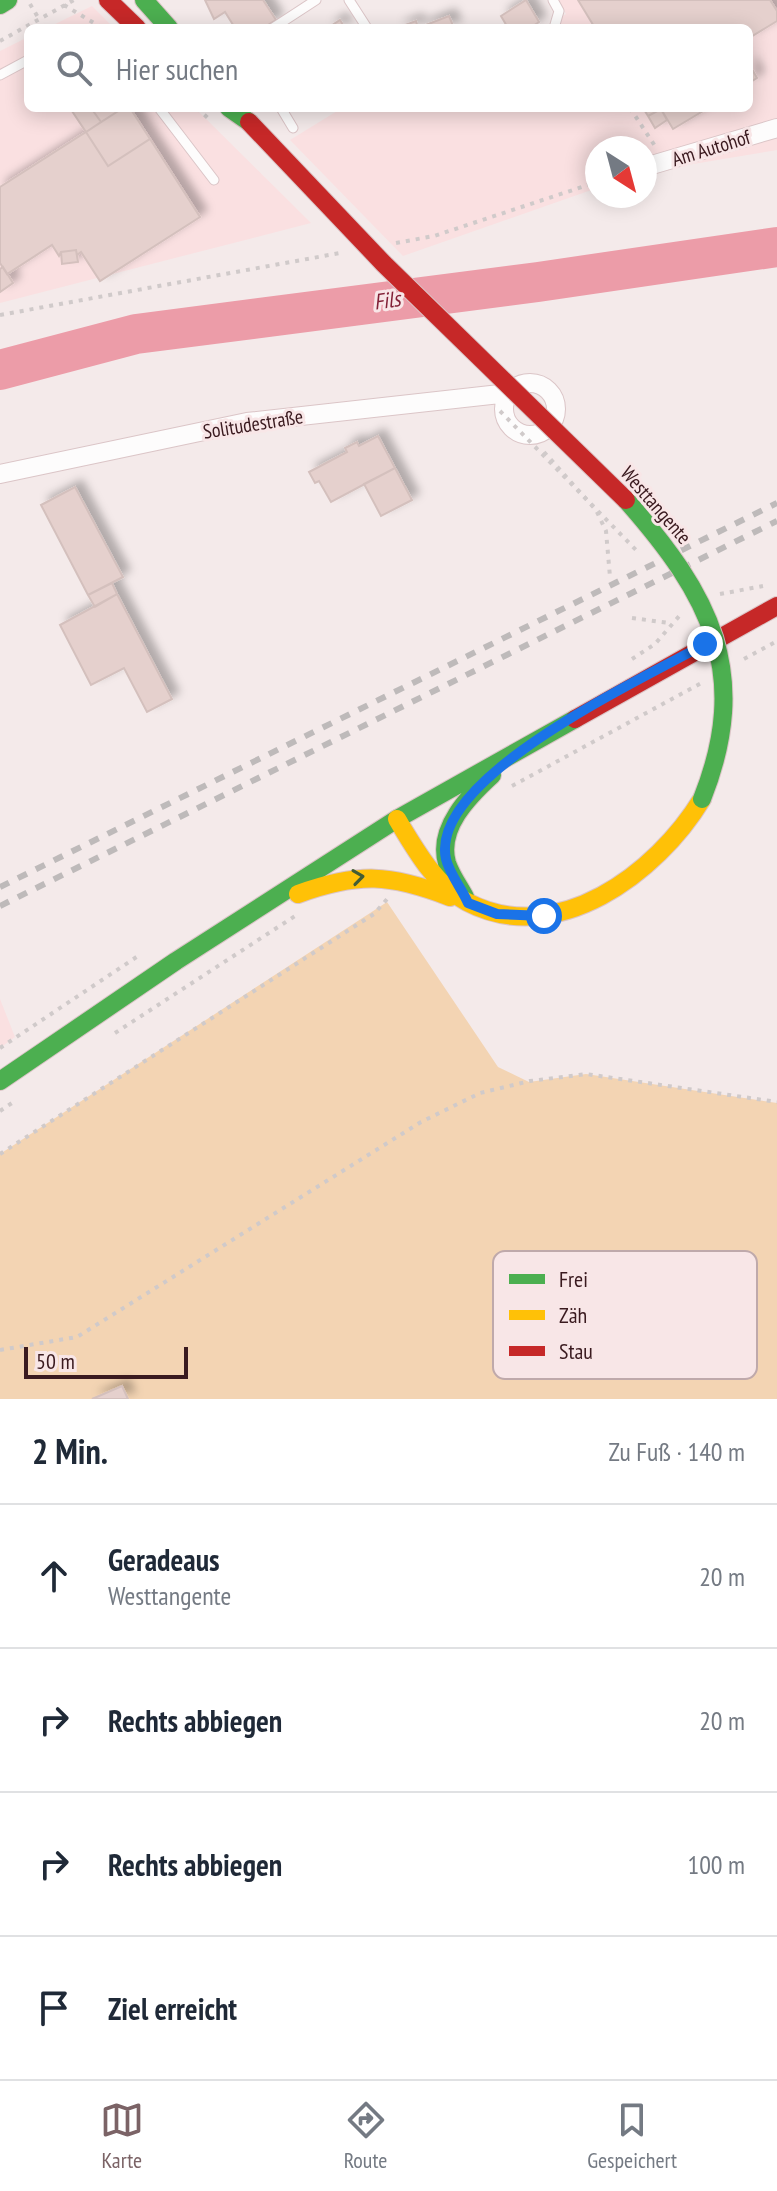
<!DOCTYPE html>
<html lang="de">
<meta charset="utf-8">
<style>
:root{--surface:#fff;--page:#f6f6f7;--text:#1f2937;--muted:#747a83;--line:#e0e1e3;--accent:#7b6366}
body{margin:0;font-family:"PT Sans Narrow",sans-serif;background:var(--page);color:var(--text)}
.compass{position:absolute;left:585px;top:136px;width:72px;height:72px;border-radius:50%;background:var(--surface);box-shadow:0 4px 20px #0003;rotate:144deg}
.scale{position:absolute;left:24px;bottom:20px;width:164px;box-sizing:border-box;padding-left:8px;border:4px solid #3a1a1f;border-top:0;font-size:22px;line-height:28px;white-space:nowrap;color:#3a1a1f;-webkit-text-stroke:6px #f8e6e7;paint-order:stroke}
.stop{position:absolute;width:24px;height:24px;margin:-18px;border:6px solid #1a73e8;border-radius:50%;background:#fff}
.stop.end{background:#1a73e8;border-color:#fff;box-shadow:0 2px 8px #0008}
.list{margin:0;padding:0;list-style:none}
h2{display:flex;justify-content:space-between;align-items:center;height:104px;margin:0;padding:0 32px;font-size:34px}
h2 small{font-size:26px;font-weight:400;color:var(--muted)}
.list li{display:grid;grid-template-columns:52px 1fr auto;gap:24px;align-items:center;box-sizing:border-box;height:144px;padding:0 32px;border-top:2px solid var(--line)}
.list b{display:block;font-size:30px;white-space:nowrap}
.list p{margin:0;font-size:26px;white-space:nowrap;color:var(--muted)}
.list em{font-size:26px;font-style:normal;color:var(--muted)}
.icon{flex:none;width:44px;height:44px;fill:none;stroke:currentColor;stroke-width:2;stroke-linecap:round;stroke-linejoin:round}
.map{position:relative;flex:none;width:777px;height:1399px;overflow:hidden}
.search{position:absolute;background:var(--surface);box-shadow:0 4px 20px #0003;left:24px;right:24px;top:24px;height:88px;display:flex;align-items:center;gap:20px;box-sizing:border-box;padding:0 28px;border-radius:12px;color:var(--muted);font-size:30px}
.sheet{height:680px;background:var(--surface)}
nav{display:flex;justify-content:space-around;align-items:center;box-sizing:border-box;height:112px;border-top:2px solid var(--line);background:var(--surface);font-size:22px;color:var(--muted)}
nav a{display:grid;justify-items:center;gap:4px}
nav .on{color:var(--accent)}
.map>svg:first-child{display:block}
</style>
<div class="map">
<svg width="777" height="1399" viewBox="0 0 777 1399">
<defs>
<filter id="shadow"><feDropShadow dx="7" dy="-7" stdDeviation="4" flood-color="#0004"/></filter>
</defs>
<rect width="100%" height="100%" fill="#f4eaea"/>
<!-- built -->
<path fill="#fae0e1" d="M558,0H777V150L645,172V148H597V188L403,256L290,140L342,108H749V28H544L566,14Z
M92,6L114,28H47Z
M28,37V108H195L311,223L0,303V51Z
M0,999L15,1037L0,1048Z"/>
<!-- green -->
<path fill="#f3d4b3" d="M387,902L498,1067L529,1082L586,1074L777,1103V1399H0V1154Z"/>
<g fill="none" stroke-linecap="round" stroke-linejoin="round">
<!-- river -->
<path stroke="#ec9ca8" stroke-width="40" d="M0,370L136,334L538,282L777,247"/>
</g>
<!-- building -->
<path fill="#e5d0cd" stroke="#d4c0bd" stroke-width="2" filter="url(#shadow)" d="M205,0H263L276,20L263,28L261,25L235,28L225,12L214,19Z
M526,0L539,22L530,28H508L501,16Z
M578,0H770L777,11V21L749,38V28H595Z
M449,16L454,28H417H418Z
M340,20L345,28H328Z
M416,21L418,28H397Z
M749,64L757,78L749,83Z
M70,108H91L101,122L86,132Z
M91,108H123L101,122Z
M123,108H130L150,139L108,166L86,132Z
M643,108H708L673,129L661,109L648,116Z
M661,109L667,120L655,128L648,116Z
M86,132L108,166L150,139L200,217L100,281L81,252L77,255L76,250L61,252L59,256L52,245L7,274L0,263V187Z
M76,250L78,262L62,264L61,252Z
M3,267L13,283L0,292V269Z
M378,436L395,468L331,502L319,481L315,483L309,472L347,452L345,448L357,442L359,446Z
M395,468L412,500L381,516L364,484Z
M75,487L123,577L88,595L41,505Z
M112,583L117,594L95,607L88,595Z
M117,594L172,699L147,712L124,668L91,685L60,625Z
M122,1386L128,1399H92Z"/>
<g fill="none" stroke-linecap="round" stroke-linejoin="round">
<!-- lane casing -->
<g stroke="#dbc5c7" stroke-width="11">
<path id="lane" d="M349,0L367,28
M553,0L559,11L554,28
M273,28L316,0
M0,75L28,60
M159,108L214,180
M281,108L293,128"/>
</g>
<!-- street casing -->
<g stroke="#dbc5c7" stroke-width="20">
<path id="street" d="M645,167L777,128
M504 409a26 26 0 1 1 52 0a26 26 0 1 1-52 0Z
M0,474L247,422L509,393"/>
</g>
<!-- fast casing -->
<g stroke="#dbc5c7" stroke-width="20">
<path id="fast" d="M144,0L169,28
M0,5L8,0
M229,108L249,122
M465,897C459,886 451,875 447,863C437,828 469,796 492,775
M0,1081L176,961L397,819L575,719"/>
</g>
<!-- slow casing -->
<g stroke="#dbc5c7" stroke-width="20">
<path id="slow" d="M397,819C415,849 435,885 467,902C557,949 657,873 702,799
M298,894C359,872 390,874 450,897"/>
</g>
<!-- jam casing -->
<g stroke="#dbc5c7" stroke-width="20">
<path id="jam" d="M108,0L137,28
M575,719L777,606"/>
</g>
<!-- path -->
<path stroke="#d0caca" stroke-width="4" stroke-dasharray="4 6" stroke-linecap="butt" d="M30,4L39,19
M64,5L99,26
M0,41L74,0
M197,108L209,119
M630,108L655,146
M396,243L434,236L597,182
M0,315L340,253
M544,452L596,510L606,531L610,577
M720,594L763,586
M632,618L669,623
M632,659L655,644L681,614
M744,659L777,641
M512,786L705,681
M115,1033L295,916
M0,1048L141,954
M0,1111L15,1101
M0,1154L374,914L388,898
M0,1350L77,1337L421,1122L480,1093L530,1081L586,1074L777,1102"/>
<!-- lane -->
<use href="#lane" stroke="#fdfcfc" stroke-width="9"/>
<!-- street -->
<use href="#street" stroke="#fdfcfc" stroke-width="18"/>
<!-- fast -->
<use href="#fast" stroke="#4caf50" stroke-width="18"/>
<!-- slow -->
<use href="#slow" stroke="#ffc107" stroke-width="18"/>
<!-- jam -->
<use href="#jam" stroke="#c62828" stroke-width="18"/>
<!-- rail -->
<path stroke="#bebaba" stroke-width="6" stroke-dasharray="10 10" stroke-linecap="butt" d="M0,887L777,503
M0,906L777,521"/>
<!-- fast-bridge casing -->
<g stroke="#dbc5c7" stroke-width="20" stroke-linecap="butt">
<path id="fast-bridge" d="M626,500C710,595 752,673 702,799"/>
</g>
<!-- jam-bridge casing -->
<g stroke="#dbc5c7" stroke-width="20" stroke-linecap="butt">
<path id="jam-bridge" d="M249,122L384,264L626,500"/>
</g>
<!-- path-bridge -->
<path stroke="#d0caca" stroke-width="4" stroke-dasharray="4 6" stroke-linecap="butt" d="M500,411L637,551"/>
<!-- fast-bridge -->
<use href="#fast-bridge" stroke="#4caf50" stroke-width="18"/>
<!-- jam-bridge -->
<use href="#jam-bridge" stroke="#c62828" stroke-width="18"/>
</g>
<!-- one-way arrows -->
<defs><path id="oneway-chevron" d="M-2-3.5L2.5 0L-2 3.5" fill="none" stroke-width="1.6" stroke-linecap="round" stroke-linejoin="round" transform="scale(2)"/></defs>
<use stroke="#425d35" href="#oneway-chevron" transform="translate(358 877) rotate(-8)"/>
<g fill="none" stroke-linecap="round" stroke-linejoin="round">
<!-- route -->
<path stroke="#1a73e8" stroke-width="10" d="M544,916L497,914L468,903C462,889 449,873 446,859C428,777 647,677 705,644"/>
</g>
<g text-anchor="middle" stroke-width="6" stroke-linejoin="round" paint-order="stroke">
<!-- street labels -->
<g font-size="20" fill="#3a1a1f" stroke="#f8e6e7">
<text transform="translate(711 148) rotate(-17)" y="7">Am Autohof</text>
<text transform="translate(253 424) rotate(-9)" y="7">Solitudestraße</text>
<text transform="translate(656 505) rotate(49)" y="7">Westtangente</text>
</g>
<!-- water labels -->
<g font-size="22" font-style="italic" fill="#822036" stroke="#f8e6e7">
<text transform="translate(387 300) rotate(-8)" y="8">Fils</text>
</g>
</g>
<!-- legend -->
<rect x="493" y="1251" width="264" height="128" rx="12" fill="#f8e6e7" stroke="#bfa9ab" stroke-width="2"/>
<rect x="509" y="1274" width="36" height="10" fill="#4caf50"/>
<rect x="509" y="1310" width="36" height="10" fill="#ffc107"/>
<rect x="509" y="1346" width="36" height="10" fill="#c62828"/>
<g font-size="22" fill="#3a1a1f">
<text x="559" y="1287">Frei</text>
<text x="559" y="1323">Zäh</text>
<text x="559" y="1359">Stau</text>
</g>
</svg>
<svg class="compass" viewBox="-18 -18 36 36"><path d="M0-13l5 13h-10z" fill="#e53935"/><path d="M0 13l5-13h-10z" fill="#747a83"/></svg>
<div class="scale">50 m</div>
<div class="stop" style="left:544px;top:916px"></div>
<div class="stop end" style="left:705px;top:644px"></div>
<div class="search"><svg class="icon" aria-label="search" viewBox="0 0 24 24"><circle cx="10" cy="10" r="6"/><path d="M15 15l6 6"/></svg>Hier suchen</div>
</div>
<section class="sheet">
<h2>2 Min.<small>Zu Fuß · 140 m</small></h2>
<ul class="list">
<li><svg class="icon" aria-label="ahead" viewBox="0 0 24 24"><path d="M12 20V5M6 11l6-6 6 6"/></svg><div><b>Geradeaus</b><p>Westtangente</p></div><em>20 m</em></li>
<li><svg class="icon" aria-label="right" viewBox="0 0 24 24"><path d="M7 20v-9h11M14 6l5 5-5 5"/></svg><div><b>Rechts abbiegen</b></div><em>20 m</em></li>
<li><svg class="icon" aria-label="right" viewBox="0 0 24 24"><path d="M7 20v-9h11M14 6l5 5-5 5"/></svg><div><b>Rechts abbiegen</b></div><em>100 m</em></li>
<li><svg class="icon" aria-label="arrive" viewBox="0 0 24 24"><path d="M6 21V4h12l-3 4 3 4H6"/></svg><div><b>Ziel erreicht</b></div></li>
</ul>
</section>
<nav>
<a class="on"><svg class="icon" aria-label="map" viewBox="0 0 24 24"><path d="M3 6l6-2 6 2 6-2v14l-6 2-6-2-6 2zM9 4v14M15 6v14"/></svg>Karte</a>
<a><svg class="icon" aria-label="directions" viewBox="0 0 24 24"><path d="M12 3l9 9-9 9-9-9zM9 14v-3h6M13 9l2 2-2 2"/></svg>Route</a>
<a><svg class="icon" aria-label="saved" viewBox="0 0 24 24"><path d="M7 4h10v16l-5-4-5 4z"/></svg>Gespeichert</a>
</nav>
